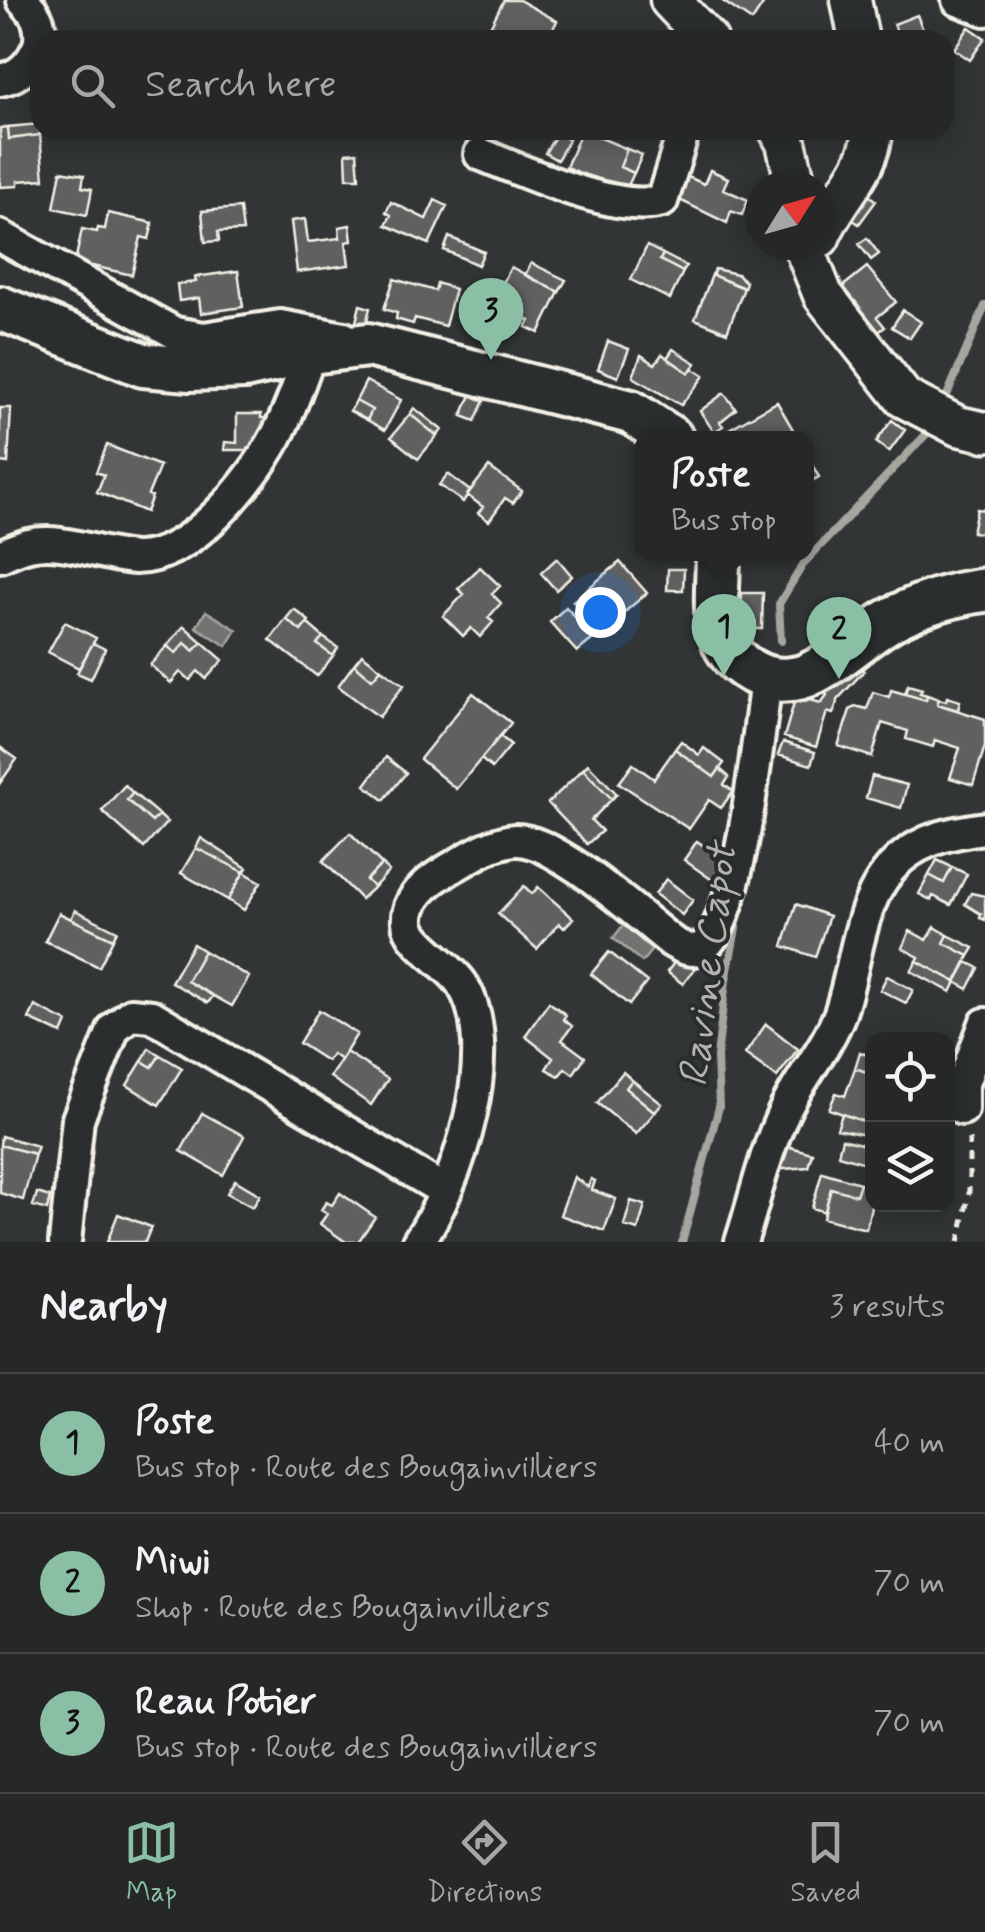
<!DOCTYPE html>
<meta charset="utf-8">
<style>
:root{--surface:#262828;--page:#2e3030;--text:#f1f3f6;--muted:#a4a6a8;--line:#424445;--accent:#8abfa5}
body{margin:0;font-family:Mynerve,sans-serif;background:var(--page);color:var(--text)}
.controls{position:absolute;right:30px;bottom:30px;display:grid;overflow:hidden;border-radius:20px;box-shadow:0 5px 25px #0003}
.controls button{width:90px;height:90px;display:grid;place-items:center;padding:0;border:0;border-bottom:2px solid var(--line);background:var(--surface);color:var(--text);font:50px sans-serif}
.compass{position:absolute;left:745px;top:170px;width:90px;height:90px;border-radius:50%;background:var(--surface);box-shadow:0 5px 25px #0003;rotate:53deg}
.you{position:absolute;left:600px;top:612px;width:35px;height:35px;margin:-25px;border:8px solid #fff;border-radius:50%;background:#1a73e8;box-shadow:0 0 0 15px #1a73e833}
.badge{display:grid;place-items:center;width:65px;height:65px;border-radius:50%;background:var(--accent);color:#111;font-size:32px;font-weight:700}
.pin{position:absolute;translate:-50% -82px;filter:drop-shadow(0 2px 5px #0008)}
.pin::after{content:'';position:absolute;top:52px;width:35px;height:30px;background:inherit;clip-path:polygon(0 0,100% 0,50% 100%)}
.popup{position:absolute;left:634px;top:431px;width:180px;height:130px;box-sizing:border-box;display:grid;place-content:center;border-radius:20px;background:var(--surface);filter:drop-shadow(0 2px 8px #0005);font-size:32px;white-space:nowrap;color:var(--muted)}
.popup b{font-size:38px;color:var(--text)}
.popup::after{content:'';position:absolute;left:50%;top:100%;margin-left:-20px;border:20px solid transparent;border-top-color:var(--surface)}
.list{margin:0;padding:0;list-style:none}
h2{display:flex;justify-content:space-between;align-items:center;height:130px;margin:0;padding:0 40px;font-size:42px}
h2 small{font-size:32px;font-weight:400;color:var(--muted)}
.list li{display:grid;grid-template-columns:65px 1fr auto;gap:30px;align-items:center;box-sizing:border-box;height:140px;padding:0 40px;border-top:2px solid var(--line)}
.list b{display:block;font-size:38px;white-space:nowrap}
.list p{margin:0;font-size:32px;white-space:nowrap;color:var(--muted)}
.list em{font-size:32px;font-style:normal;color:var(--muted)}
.icon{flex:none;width:55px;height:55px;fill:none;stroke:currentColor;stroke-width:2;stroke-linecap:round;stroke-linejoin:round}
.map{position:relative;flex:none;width:985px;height:1242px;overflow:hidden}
.search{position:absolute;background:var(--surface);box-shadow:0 5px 25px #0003;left:30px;right:30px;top:30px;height:110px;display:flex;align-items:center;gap:25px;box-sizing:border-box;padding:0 35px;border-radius:30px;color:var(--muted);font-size:38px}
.sheet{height:550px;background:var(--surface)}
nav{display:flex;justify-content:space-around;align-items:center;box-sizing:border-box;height:140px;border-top:2px solid var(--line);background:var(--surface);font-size:28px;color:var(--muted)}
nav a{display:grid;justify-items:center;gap:5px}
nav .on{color:var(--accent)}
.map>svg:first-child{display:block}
</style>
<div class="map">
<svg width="985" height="1242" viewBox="0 0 985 1242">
<rect width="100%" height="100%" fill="#323535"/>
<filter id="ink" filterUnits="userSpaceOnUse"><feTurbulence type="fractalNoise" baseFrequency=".01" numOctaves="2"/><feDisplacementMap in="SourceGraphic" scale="20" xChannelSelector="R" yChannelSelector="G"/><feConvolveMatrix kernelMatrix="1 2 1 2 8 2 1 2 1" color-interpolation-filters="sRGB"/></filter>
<g filter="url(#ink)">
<!-- water -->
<path fill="#727370" stroke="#a6a5a0" stroke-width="2.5" d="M206,611L237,630L227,646L196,627Z
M625,923L654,947L642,962L613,938Z"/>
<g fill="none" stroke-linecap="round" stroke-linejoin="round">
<!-- stream -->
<path stroke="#a6a5a0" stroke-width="8" d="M942,407L985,306
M781,641L779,604L804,563L935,425
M682,1242L719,1107L717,1057L726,980L740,908"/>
</g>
<!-- building -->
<path fill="#5f605f" stroke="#f4f1e8" stroke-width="2.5" d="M504,0H519L557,21L548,38L551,40H521L491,25Z
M721,0H766L752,21Z
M917,15L927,40H900L894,24Z
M969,27L985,38L970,60L954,49Z
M39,124L40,135L9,139L8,127Z
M8,127L9,139L40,135L44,179L18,181V186L0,187V128Z
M582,130L627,149L620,167L634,173L625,192L566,167Z
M557,133L569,140L557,160L545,153Z
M627,149L642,155L634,173L620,167Z
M357,152L359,178H347L346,153Z
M710,170L728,178L723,189L748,200L742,215L731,211L727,223L667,194L677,172L704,184Z
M61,171L84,175L82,187L92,189L87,215L54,208Z
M865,192L876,201L859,224L847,216Z
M435,200L447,206L429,244L386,225L391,215L386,212L391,202L426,219Z
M240,208L243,231L218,232L219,241L205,242L202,211Z
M108,213L153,223L149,239L141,237L132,275L92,266L90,271L74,267L82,229L97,232L98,228L105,229Z
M305,219L308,242L340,238L339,227L350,225L352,241L346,242L349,265L297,272L291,221Z
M449,237L484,252L478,265L444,250Z
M867,238L879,254L871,260L859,244Z
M647,246L663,254L660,260L683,272L670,299L631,280Z
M663,254L686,266L683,272L660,260Z
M531,263L566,280L559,292L525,275Z
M511,267L559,292L539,333L526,327L530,321L516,313L509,326L497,320L503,307L493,302Z
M867,267L896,302L877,317L885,327L873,336L837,291Z
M715,269L737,274L746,282L744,288L712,275Z
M238,271L243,307L201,313L199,298L179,301L177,284L196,282L195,277Z
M712,275L744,288L727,332L695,319Z
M394,279L435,291L437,283L455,289L445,326L415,318L413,324L396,319L397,313L384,309Z
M360,305L370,308L366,324L356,322Z
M903,310L921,322L910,338L892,327Z
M608,341L629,349L618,377L598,369Z
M673,349L696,363L689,373L667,358Z
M662,354L689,373L692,368L704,376L681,405L633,377L641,355L655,364Z
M366,381L401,400L385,430L367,420L372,410L356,401Z
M724,393L736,409L720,422L723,426L714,432L700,411Z
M471,395L484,401L475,421L462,416Z
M356,401L372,410L367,420L350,411Z
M777,402L798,438H734L729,429Z
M0,408H11L8,463L0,462Z
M414,408L442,430L437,436L410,414Z
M237,414H261V418H271L252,450H224L225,442L237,443Z
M410,414L437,436L418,459L391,437Z
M892,420L905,430L889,452L876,442Z
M107,445L160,466L148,495L152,496L146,512L97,492L104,475L96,472Z
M806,454L819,477L806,484Z
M489,467L522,491L513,503L505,498L489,521L478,513L483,507L467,495Z
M448,474L470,491L463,502L439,485Z
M977,509L985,510V534L972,532Z
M557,558L572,576L556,590L541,573Z
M620,562L647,593L600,633L573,601Z
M480,567L500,586L492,594L501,603L488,618L493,622L480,637L471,628L463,636L443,616L464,594L458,589Z
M668,569H684L683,590H667Z
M742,593H763L762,629H741Z
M566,607L594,638L577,652L550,622Z
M294,609L309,621L301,631L286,619Z
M286,619L301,631L307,623L323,637L317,644L333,656L317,676L270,640Z
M65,622L96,638L79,668L48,652Z
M184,626L202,642L194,651L185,643L176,653L167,646Z
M323,637L338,648L333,656L317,644Z
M202,642L223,660L206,679L198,671L190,680L180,672L171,683L150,665L167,646L176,653L185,643L194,651Z
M93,643L105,649L91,679L77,673Z
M362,654L381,669L372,679L354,664Z
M852,658L864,671L839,698L833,714L827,712L816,747L784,737L796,696L821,703L827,695L821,688Z
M354,664L372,679L381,669L404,685L379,717L338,686Z
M908,685L922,689L920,693L927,695L926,700L905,694Z
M891,690L926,700L927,695L939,699L937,704L985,719V746L973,785L950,778L960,748L935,740L933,747L906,739L908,731L882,723L872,757L838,746L850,710L855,706L867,709L873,692L889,697Z
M473,693L511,723L456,789L420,759Z
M947,697L960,701L958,710L937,704L939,699L946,701Z
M500,736L511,745L492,768L481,759Z
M681,741L699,755L704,748L724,763L714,777L675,749Z
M783,742L815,752L811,765L778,755Z
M0,747L17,759L0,783Z
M675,749L714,777L720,769L729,777L724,785L733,791L721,808L709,800L689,829L619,783L633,764L654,779Z
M386,757L406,773L384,800L365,785Z
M588,764L617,794L612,799L583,769Z
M583,769L612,799L591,820L602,831L587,844L548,803Z
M872,776L907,785L901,808L866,798Z
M125,785L133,793L127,800L152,822L159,815L167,822L144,848L102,811Z
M133,793L159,815L152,822L127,800Z
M350,833L382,864L366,880L374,887L361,899L323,861Z
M201,838L247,868L244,872L196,848Z
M697,841L731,865L718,884L684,860Z
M196,848L244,872L228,900L181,873Z
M937,860L952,867L944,883L929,875Z
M382,864L389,871L374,887L366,880Z
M952,867L967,874L951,905L933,896L931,900L919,894L929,875L944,883Z
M244,872L261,882L244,910L228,900Z
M666,879L693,900L682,915L655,894Z
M524,886L532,894L538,887L573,918L564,928L559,923L537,949L498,914Z
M971,893L985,896V920L980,918L981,914L965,904Z
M796,904L829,916L815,957L783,946Z
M75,910L117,931L113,939L71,919Z
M59,913L113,939L99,967L45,941Z
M935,927L948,935L944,943L969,956L956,982L917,961L919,957L902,948L910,931L927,940Z
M948,935L974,948L969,956L944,943Z
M193,944L204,951L187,981L213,996L208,1003L171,982Z
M204,951L249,977L232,1006L187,981Z
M609,952L647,982L629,1005L591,974Z
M680,955L696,967L683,984L667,972Z
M917,961L956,982L951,992L911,971Z
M967,962L979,968L968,989L956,982Z
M887,976L913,990L906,1003L880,990Z
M549,1002L566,1015L563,1019L572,1026L562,1040L585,1057L573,1074L565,1068L559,1076L546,1069L553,1058L525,1036Z
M35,1006L67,1022L62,1034L29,1019Z
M319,1010L357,1034L341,1060L332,1054L327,1061L299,1043Z
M766,1024L798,1049L777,1077L745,1054Z
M149,1048L160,1055L152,1067L142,1061Z
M346,1052L388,1079L371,1105L330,1077Z
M860,1052L872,1057L870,1073L855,1068Z
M160,1055L182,1068L159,1105L127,1085L142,1061L152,1067Z
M855,1068L872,1074V1109L868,1123L829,1109L836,1093L845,1096Z
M623,1072L632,1080L626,1088L655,1112L636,1134L597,1103Z
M632,1080L662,1104L655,1112L626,1088Z
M872,1109L870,1136L837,1129L842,1114L868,1123Z
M202,1113L244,1136L223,1175L181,1151Z
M1,1136L38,1146L35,1154L0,1145Z
M842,1139L872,1147V1165L838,1155Z
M779,1144L812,1153L808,1167L771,1170Z
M0,1145L35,1154L23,1200L0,1193Z
M822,1172L860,1183L856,1195L831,1188L825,1212L812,1208Z
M574,1177L588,1187L591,1179L595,1181L592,1190L616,1199L604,1231L560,1215Z
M235,1180L260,1195L253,1207L227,1193Z
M860,1183L872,1186V1202L866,1229L823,1218L831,1188L856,1195Z
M37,1193L50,1197L47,1210L33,1206Z
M340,1193L375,1217L358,1242H346L320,1224L327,1214L321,1210L326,1202L332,1205Z
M631,1201L645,1205L638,1230L624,1226Z
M118,1214L151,1227L145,1242H107Z"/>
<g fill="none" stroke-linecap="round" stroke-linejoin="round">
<!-- minor casing -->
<g stroke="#f4f1e8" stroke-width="38">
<path id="minor" d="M23,0C35,12 42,23 40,40
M958,0L985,10
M0,80C21,76 32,63 40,43
M480,154C525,172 617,214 662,201L684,130
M0,236L175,333L204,338L280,326L344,338
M0,556C9,552 19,547 29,545C63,537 101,556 135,558C190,559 252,481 276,437C291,410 300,380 311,352
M962,1109V1086L985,1024
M65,1242L78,1119L114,1028L131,1014L152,1016L445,1191
M418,1242C458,1186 503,1047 462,984C449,964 409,943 408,922C406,899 428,881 446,871C467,859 491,842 515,840C553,837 640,917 672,942C681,947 690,953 701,948C740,929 760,724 766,678
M741,1242C755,1199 765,1152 784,1112C800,1078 827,1048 840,1013C858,961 857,898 900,859C924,838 955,832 985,828"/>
</g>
<!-- tertiary casing -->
<g stroke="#f4f1e8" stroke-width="45">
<path id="tertiary" d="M670,0L708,40
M851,0L859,40
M779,130L786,143L796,185
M820,237C835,199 870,172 873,130
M803,245L823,295L904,398L958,426L985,432"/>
</g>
<!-- secondary casing -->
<g stroke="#f4f1e8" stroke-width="50">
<path id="secondary" d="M0,308L143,365L190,369L244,367L311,352L368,345L631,412L671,438
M718,554C718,602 706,652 759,675C774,682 797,681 812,673C842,659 866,632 896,617C924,603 954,594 985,590"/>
</g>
<!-- path -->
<path stroke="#f4f1e8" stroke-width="5" stroke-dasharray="8 8" stroke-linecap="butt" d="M959,1242L969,1193V1131"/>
<!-- minor -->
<use href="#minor" stroke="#2a2d2e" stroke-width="30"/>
<!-- tertiary -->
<use href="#tertiary" stroke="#2a2d2e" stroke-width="38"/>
<!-- secondary -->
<use href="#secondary" stroke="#2a2d2e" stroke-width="42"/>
</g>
</g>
<g text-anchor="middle" stroke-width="8" stroke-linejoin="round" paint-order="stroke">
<!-- water labels -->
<g font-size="42" font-style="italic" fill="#b3b2ac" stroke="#2a2d2e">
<text transform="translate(706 965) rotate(-83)" y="15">Ravine Capot</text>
</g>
</g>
</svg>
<div class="controls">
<button><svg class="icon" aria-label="locate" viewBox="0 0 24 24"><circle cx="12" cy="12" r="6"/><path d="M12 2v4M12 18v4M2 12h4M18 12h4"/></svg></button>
<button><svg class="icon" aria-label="layers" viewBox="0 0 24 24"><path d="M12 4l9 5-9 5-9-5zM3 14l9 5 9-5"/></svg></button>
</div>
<svg class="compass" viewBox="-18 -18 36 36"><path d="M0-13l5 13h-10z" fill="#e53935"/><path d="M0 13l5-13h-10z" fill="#a4a6a8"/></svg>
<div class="you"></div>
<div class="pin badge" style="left:724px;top:676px">1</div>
<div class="popup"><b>Poste</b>Bus stop</div>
<div class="pin badge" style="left:839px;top:679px">2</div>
<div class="pin badge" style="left:491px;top:360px">3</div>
<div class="search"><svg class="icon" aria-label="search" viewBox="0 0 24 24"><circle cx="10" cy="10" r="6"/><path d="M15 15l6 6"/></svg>Search here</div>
</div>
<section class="sheet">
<h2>Nearby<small>3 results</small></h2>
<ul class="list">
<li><span class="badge">1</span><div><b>Poste</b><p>Bus stop · Route des Bougainvilliers</p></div><em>40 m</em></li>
<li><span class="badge">2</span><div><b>Miwi</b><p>Shop · Route des Bougainvilliers</p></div><em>70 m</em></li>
<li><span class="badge">3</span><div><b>Reau Potier</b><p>Bus stop · Route des Bougainvilliers</p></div><em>70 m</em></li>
</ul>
</section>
<nav>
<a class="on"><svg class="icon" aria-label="map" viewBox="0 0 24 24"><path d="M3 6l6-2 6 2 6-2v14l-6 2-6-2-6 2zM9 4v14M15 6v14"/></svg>Map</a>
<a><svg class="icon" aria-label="directions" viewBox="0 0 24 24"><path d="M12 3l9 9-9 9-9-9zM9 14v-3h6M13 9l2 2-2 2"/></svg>Directions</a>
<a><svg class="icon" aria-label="saved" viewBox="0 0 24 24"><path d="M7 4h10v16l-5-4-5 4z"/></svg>Saved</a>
</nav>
